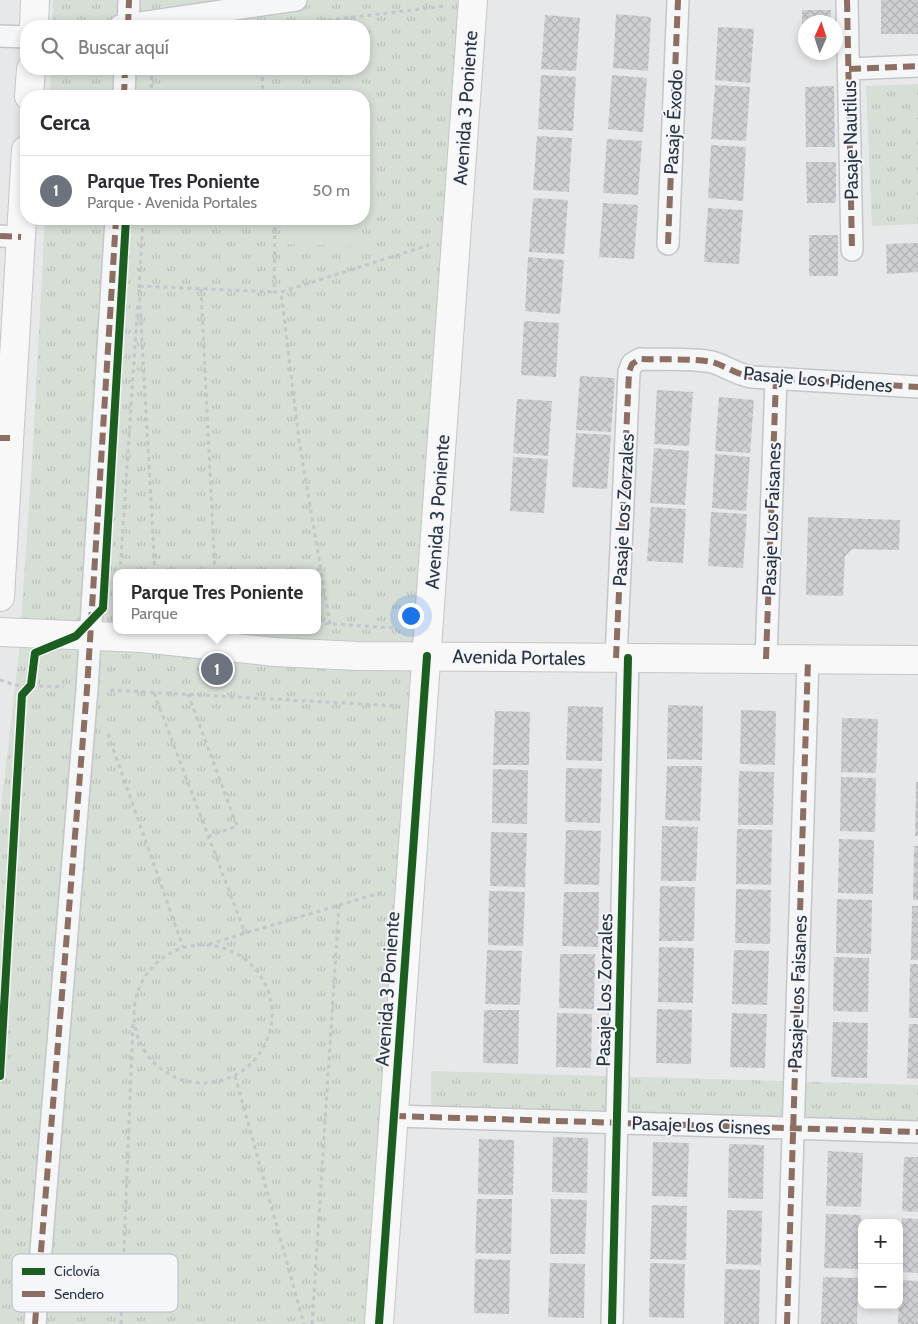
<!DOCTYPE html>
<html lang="es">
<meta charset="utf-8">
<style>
:root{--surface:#fff;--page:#f2f2f3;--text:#2b2b33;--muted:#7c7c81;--line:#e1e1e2;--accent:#6c737f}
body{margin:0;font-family:Cabin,sans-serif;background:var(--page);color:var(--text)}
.controls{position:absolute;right:15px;bottom:15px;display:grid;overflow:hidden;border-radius:10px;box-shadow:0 2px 8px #0003}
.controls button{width:45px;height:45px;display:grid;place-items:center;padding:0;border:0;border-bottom:1px solid var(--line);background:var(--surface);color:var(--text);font:25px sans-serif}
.compass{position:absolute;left:798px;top:15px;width:45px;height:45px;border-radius:50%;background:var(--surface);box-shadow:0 2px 8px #0003;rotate:3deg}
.you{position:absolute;left:410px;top:615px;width:18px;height:18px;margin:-12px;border:4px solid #fff;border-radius:50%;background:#1a73e8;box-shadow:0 0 0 8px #1a73e833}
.badge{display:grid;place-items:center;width:32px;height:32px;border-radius:50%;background:var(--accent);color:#fff;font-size:16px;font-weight:700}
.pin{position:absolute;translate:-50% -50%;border:2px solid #fff;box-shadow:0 1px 5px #0006}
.popup{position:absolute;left:113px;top:569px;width:208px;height:65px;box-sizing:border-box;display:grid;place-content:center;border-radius:10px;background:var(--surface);filter:drop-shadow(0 1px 4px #0005);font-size:16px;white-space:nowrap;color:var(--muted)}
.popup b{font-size:19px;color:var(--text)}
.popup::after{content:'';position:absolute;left:50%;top:100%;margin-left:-10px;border:10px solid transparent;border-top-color:var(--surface)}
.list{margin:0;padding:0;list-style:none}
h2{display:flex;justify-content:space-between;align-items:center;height:65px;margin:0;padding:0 20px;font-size:21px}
h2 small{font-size:16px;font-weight:400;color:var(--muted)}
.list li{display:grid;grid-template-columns:32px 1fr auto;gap:15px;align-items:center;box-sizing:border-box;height:70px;padding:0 20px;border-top:1px solid var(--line)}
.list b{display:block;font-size:19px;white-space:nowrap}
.list p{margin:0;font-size:16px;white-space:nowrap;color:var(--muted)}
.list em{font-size:16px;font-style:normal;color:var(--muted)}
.icon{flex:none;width:28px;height:28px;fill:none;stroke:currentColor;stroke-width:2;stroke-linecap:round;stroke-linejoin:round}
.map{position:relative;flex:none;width:918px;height:1324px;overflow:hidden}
.search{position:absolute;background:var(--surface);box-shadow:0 2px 8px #0003;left:20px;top:20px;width:350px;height:55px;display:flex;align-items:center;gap:12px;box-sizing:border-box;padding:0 18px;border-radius:20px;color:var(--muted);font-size:19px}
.panel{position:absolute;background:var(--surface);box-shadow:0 2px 8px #0003;left:20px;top:90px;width:350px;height:135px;border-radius:20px}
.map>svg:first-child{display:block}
</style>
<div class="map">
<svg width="918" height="1324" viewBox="0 0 918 1324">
<defs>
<pattern id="grass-tufts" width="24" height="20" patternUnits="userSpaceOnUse" patternTransform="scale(1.25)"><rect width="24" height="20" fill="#d6ded6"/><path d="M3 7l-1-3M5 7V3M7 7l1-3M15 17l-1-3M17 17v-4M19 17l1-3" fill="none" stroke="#b8bfb9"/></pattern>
<pattern id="building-cross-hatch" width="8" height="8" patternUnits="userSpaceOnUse" patternTransform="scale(1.25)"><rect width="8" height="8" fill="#ced0d3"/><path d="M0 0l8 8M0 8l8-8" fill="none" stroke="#b1b3b6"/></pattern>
</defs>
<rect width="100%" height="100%" fill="#e6e8ea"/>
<!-- grass -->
<path fill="url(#grass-tufts)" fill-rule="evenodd" d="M53,0H460L381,1127L364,1324H0V816L19,653L33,446L45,219H364V96H50L51,69H364V26H52ZM117,573H317V630H117Z
M918,84V224L872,226L866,86Z
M431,1071L918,1085V1127L431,1114Z"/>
<!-- garden -->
<path fill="#d6ded6" d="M255,73L256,96H182V74Z
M282,219H360L359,246L281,244Z"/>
<!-- building -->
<path fill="url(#building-cross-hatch)" d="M881,0H918V34H881Z
M802,10H831V22H806V51H802Z
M616,14L651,17L648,71L613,68Z
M545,15L580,18L576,71L541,69Z
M718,27L754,29L750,83L715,80Z
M541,75L576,77L573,131L538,129Z
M612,75L647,78L643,132L608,129Z
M715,85L750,87L746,141L711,139Z
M834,86L835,147H806L805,87Z
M537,136L572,138L569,192L533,190Z
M607,139L642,141L638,195L603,193Z
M711,145L746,147L743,201L708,198Z
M806,162H836V203H807Z
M533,198L568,200L564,254L529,252Z
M603,203L638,205L634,259L599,257Z
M708,208L743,210L739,264L704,262Z
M809,235H838V276H809Z
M918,243V272L887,274L886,244Z
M528,257L564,260L560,314L525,311Z
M524,321L559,323L556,377L521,375Z
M580,376L615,378L611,432L576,430Z
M657,390L693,392L689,446L654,444Z
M719,397L754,400L750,453L715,451Z
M517,399L552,401L548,456L513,453Z
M576,433L611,435L607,489L572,487Z
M654,448L689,451L685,505L650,503Z
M715,454L750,457L746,511L712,508Z
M513,457L548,459L544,513L510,511Z
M651,507L686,509L683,563L647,561Z
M711,512L747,514L743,568L708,566Z
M808,517L900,520L899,550L852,549L845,556L843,596L806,595Z
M668,705L703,706L702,760L667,759Z
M568,706L603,707L602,761L566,760Z
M741,710L776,711L775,765L740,764Z
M495,711L530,712L529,765H493Z
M842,718L878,719L876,773L841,772Z
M667,766H702L700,821L665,820Z
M566,768L602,769L600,823L565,822Z
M493,769L528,770L527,824L492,823Z
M739,771L774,772L773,825H738Z
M841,777L876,778L875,832L840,831Z
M916,782H918V836H915Z
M662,826L698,827L696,881H661Z
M737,829L772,830L771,885L736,884Z
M566,830L601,831L599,885L564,884Z
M491,832L527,833L525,887L490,886Z
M839,839L874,840L873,894L838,893Z
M914,846H918V900H913Z
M660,886L695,887L694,941H659Z
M736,889L771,890L770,944L735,943Z
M489,891L525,892L523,946L488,945Z
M564,892H599L598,947L562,946Z
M837,899L872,900L871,954L836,953Z
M912,906H918V960H911Z
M659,947L694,948L693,1003L658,1002Z
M487,950L522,951L520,1005L485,1004Z
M734,950L769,951L767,1005L732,1004Z
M560,954H595L594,1009L559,1008Z
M834,957L869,958L868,1012L833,1011Z
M910,964H918V1018H909Z
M657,1009L692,1010L691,1064L656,1063Z
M484,1010H519L518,1064L483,1063Z
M557,1013L592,1014L591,1068L556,1067Z
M732,1013L767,1014L765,1068L730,1067Z
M833,1022L868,1023L867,1078L831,1077Z
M909,1024H918V1079L907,1078Z
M553,1137L588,1138L587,1193L552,1192Z
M479,1139L514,1140L513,1195L478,1194Z
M653,1142L689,1143L687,1197L652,1196Z
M729,1144L764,1145L763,1199L728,1198Z
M828,1151L863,1153L861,1207L826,1206Z
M904,1157H918V1212L902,1211Z
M477,1199H512L511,1254L475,1253Z
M551,1199L587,1200L585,1254H550Z
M652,1205L687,1206L686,1260L650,1259Z
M727,1210L762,1211L761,1265L726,1264Z
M826,1214L861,1215L859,1269L824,1268Z
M902,1218L918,1219V1273L900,1272Z
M475,1259L510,1260L509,1314L474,1313Z
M550,1263L585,1264L584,1318L548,1317Z
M650,1263L685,1264L684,1318L649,1317Z
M725,1269L760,1270L759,1324H724Z
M823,1277L858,1278L857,1324H821Z
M900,1280L918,1281V1324H898Z"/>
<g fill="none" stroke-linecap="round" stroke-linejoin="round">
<!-- street casing -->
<g stroke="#c4c6c8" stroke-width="24">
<path id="street" d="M847,0L852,250
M120,26L296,0
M128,26L129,0
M0,36L26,37
M849,69L918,66
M124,96L125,69
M0,236L21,237
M668,244L678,0
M616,658L629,372L632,364L640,359C662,360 690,358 712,362C726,366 737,375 752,377L918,387
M766,659L776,379
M394,1116L918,1132
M35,1324L87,689L116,219
M612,1324L628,658
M787,1324L808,660"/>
</g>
<!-- secondary casing -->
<g stroke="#c4c6c8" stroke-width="30">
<path id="secondary" d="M34,26L35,0
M29,96L31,69
M0,597L26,150
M0,632L142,638L275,652L357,656L918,660
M379,1324L473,0"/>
</g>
<!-- path -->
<path stroke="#c5c6ca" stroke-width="3" stroke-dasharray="4 4" stroke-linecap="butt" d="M304,23L446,6
M262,69L263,96
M151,96L152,69
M275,219L274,292H281
M139,288L143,219
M201,289L215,573
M120,573L138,301
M155,573L139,286L274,292
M317,623L394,628
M330,624L299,440L281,292L429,245
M0,680L15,685L64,687
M110,690L398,706
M154,693L245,933
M188,694L237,826L209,836
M108,734L183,947
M209,944L383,892
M134 1014a69 69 0 1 1 138 0a69 69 0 1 1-138 0Z
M235,1076L304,1324
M121,1324L133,1024
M312,1324L339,905"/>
<!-- street -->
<use href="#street" stroke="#f5f6f7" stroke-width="21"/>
<!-- secondary -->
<use href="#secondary" stroke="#f8f8f8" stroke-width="28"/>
<!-- quiet -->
<path stroke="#8d6e63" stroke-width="6" stroke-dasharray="12 6" stroke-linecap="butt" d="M847,0L852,250
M128,26L129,0
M849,69L918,66
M124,96L125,69
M0,236L21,237
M668,244L678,0
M0,438H10
M616,658L629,372L632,364L640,359C662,360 690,358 712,362C726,366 737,375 752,377L918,387
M766,659L776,379
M394,1116L918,1132
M35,1324L87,689L116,219
M787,1324L808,660"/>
<!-- cycleway casing -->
<g stroke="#f4f6f9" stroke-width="11">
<path id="cycleway" d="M0,1076L22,695L31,685L35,653L76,636L103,608L126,219
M379,1324L427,656
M612,1324L628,658"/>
</g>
<!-- cycleway -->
<use href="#cycleway" stroke="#1b5e20" stroke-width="8"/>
</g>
<g text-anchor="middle" stroke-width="4" stroke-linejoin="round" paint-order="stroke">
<!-- street labels -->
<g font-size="19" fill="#2b3445" stroke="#f4f6f9">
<text transform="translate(465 108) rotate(-86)" y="7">Avenida 3 Poniente</text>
<text transform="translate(673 122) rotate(-87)" y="7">Pasaje Éxodo</text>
<text transform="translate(850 140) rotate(-91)" y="7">Pasaje Nautilus</text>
<text transform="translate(818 379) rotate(5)" y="7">Pasaje Los Pidenes</text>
<text transform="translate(623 510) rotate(-87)" y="7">Pasaje Los Zorzales</text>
<text transform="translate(437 512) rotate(-86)" y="7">Avenida 3 Poniente</text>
<text transform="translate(771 519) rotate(-88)" y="7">Pasaje Los Faisanes</text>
<text transform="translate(519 657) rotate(1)" y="7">Avenida Portales</text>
<text transform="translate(387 989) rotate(-86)" y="7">Avenida 3 Poniente</text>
<text transform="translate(604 990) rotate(-89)" y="7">Pasaje Los Zorzales</text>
<text transform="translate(797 992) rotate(-88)" y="7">Pasaje Los Faisanes</text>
<text transform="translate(701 1125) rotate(2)" y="7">Pasaje Los Cisnes</text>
</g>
</g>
<!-- legend -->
<rect x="12" y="1254" width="166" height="58" rx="8" fill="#f4f6f9" stroke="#b8bcc3" stroke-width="1"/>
<rect x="22" y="1268" width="23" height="7" fill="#1b5e20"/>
<rect x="22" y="1291" width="23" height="6" fill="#8d6e63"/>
<g font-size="14" fill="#2b3445">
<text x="54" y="1276">Ciclovía</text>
<text x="54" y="1299">Sendero</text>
</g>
</svg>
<div class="controls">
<button>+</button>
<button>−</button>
</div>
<svg class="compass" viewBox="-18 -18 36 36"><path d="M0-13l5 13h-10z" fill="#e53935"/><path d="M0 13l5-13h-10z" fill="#7c7c81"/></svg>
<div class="you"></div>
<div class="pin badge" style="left:217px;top:669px">1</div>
<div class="popup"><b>Parque Tres Poniente</b>Parque</div>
<div class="search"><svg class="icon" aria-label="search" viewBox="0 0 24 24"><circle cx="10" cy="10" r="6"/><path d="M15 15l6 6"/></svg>Buscar aquí</div>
<section class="panel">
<h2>Cerca<small></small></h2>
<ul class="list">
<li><span class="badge">1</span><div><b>Parque Tres Poniente</b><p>Parque · Avenida Portales</p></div><em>50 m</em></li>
</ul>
</section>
</div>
